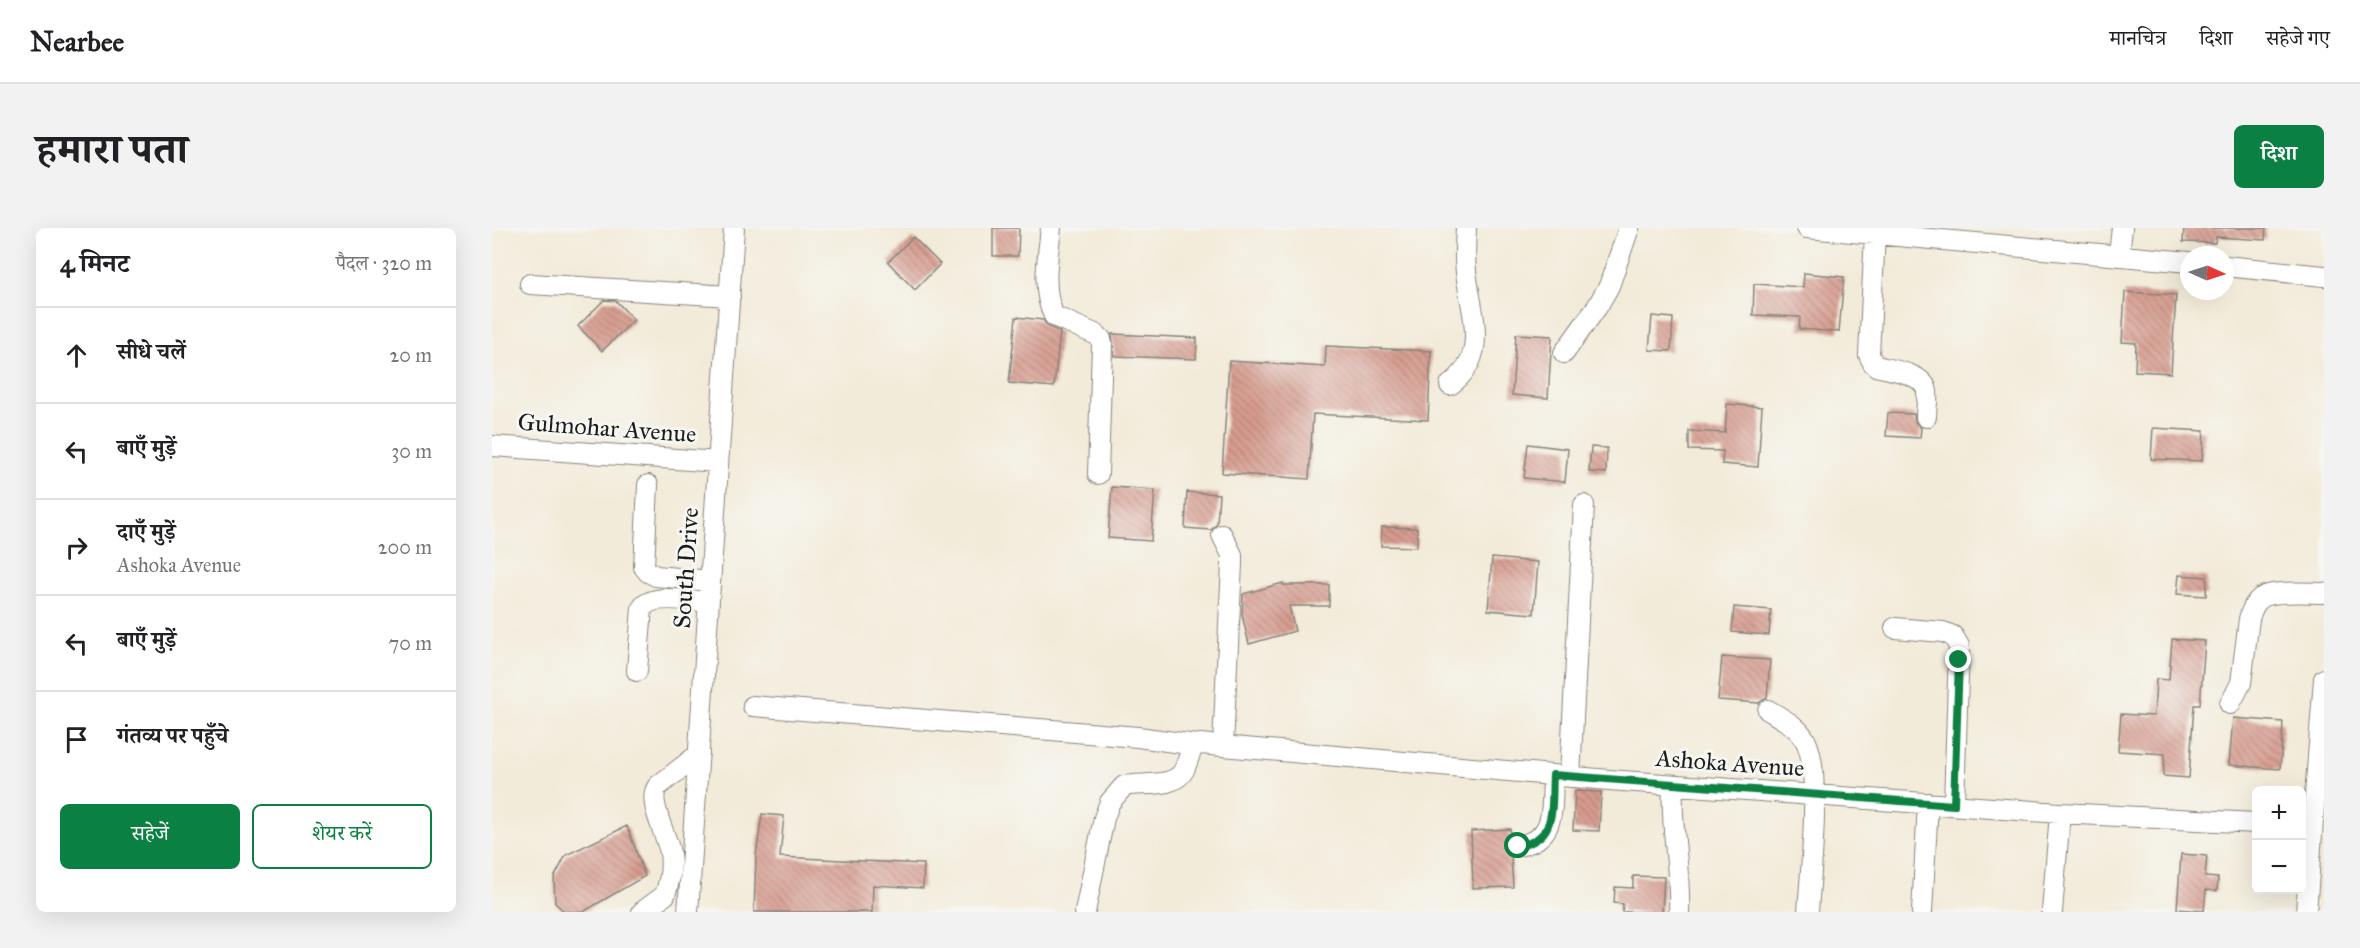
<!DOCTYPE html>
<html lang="hi">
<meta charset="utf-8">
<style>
:root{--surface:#fff;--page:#f2f2f2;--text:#202124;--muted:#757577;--line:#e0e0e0;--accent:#0b8043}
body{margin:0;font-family:"IM FELL Great Primer","Noto Serif Devanagari",serif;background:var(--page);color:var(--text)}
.controls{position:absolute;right:18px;bottom:18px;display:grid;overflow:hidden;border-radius:9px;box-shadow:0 6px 24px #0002}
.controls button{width:54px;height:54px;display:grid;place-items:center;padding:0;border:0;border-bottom:2px solid var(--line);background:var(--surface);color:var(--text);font:30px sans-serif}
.compass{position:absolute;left:1688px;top:18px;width:54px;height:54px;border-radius:50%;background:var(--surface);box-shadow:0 6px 24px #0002;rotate:93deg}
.stop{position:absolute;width:18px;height:18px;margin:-14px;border:4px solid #0b8043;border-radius:50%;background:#fff}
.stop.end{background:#0b8043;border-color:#fff;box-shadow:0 2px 6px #0008}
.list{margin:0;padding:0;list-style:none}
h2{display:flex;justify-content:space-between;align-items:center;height:78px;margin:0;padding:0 24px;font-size:26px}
h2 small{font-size:20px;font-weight:400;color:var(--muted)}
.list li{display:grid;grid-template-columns:39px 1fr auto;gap:18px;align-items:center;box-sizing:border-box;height:96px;padding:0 24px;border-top:2px solid var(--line)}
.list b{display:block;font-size:22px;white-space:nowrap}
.list p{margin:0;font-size:20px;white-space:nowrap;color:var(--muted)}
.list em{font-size:20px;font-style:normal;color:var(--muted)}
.actions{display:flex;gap:12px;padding:18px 24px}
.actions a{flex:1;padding:14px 0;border:2px solid var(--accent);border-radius:9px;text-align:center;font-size:21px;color:var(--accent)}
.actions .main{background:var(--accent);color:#fff}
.icon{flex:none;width:33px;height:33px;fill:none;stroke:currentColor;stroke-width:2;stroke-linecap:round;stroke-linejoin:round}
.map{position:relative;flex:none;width:1832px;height:684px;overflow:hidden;border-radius:9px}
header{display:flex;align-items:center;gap:36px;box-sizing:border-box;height:84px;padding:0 30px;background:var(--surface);border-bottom:2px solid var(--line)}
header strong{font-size:28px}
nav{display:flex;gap:33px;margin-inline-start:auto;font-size:21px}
.intro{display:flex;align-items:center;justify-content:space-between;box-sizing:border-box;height:144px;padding:0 36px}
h1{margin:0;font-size:42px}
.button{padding:15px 27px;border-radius:9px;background:var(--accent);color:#fff;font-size:21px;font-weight:700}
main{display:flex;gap:36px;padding:0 36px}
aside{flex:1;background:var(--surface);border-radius:9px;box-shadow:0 6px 24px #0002}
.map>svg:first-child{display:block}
</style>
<header>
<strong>Nearbee</strong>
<nav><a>मानचित्र</a><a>दिशा</a><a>सहेजे गए</a></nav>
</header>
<div class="intro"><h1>हमारा पता</h1><a class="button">दिशा</a></div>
<main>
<aside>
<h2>4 मिनट<small>पैदल · 320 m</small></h2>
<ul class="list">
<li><svg class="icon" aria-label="ahead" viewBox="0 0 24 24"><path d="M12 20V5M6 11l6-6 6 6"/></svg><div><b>सीधे चलें</b></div><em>20 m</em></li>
<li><svg class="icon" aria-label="left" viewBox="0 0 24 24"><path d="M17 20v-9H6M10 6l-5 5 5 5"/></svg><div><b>बाएँ मुड़ें</b></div><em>30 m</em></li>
<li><svg class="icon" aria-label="right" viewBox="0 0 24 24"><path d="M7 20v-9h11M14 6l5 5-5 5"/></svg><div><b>दाएँ मुड़ें</b><p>Ashoka Avenue</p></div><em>200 m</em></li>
<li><svg class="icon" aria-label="left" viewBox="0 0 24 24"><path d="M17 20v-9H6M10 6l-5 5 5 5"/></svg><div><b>बाएँ मुड़ें</b></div><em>70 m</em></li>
<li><svg class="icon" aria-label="arrive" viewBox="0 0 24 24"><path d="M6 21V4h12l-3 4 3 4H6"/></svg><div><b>गंतव्य पर पहुँचे</b></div></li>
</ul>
<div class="actions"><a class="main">सहेजें</a><a>शेयर करें</a></div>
</aside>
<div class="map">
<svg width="1832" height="684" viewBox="0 0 1832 684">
<defs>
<pattern id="building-back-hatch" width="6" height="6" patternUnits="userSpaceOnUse" patternTransform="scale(1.5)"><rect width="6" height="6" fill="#d79b8e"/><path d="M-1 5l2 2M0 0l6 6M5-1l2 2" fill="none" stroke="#ae7e73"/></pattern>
</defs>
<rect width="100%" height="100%" fill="#f6f6f2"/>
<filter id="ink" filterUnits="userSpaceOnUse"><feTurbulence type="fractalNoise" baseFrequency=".0167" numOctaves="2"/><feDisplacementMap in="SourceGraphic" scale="12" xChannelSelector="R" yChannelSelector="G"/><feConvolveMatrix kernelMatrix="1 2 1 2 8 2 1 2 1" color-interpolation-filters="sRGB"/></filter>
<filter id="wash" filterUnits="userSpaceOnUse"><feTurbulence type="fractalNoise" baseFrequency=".008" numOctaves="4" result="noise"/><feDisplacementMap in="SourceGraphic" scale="24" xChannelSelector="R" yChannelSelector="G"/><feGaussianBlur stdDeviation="1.35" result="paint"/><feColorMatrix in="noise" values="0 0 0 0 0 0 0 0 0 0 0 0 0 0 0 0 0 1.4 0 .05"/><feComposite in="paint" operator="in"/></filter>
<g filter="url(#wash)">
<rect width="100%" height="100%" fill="#f3ebd9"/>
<g id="blocks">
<!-- building -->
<path fill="url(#building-back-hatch)" d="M501,0H527L526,28H501Z
M1692,0H1774L1773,12L1724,9L1723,15L1691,14Z
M421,9L448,36L423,62L396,34Z
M1312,45L1352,49L1347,104L1307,101L1308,89L1261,87L1262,56L1311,59Z
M1633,64L1684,67L1679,145L1643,143L1644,115L1630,114Z
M112,72L124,73L142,92L110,123L86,98Z
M1160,88L1181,90L1179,123L1157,122Z
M524,89L551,92L557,99L568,104L562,159L517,155Z
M620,106L705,110L704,131L622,128Z
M1024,106L1060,108L1056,170L1020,167Z
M834,118L939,123L936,192L821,186L817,251L730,245L737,133L833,139Z
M1235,176L1270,179L1266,239L1230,236L1231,223L1197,222V203L1233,205Z
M1396,185L1422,186L1423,194L1429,200L1428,210L1394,208Z
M1661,200L1712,203L1710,233L1659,231Z
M1036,216L1076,221L1073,254L1032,250Z
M1099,219L1115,220L1114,245L1097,244Z
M620,259L663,262L659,313L616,310Z
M695,264L727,266L725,296L719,302L693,300Z
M890,299L925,300V319L889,318Z
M1000,330L1046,334L1042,386L996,382Z
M1687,347L1715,349L1714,368L1685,366Z
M791,355V357H837V378H797L803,403L757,416L750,387L751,366Z
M1242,379L1279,382L1277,407L1240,404Z
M1680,411L1713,413L1708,477H1702L1697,550L1671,548L1673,526L1626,523L1629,486L1662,488L1664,451L1677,452Z
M1230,429L1278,432L1275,470L1267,475L1226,472Z
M1741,490L1791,494L1788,541L1737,537Z
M1083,563L1109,564L1107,603L1081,602Z
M270,586L292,588L288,629L432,636L431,660L381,657L380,684H262L264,628Z
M135,598L153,648L91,684H73L63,675L62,650L74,627Z
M1018,601L1019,609L1015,615L1014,621L1019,628L1021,659L981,660L979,603Z
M1689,626L1715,628L1713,649L1726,650L1725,663L1714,662L1712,683L1685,681Z
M1141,648L1172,649L1170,684H1130L1131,676L1122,675L1123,659L1141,660Z"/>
</g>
</g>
<g filter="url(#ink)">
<use href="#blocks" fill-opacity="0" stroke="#88847a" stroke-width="1.5"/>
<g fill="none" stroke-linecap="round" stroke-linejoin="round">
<!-- minor casing -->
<g stroke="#88847a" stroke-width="22">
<path id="minor" d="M559,0C556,29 549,61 562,88L605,107L609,111L610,117L606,246
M1315,0L1697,34
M1383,5L1377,127L1381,135L1384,138C1399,142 1433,145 1435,164C1436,172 1434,181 1434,189
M1627,26L1630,0
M1733,38L1832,48
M38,56L238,68
M1072,125L1105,79L1117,58L1137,0
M958,157C996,129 981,91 975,51C972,34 973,17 974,0
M0,218L226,234
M156,257L152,339L156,344L164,348L218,353
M730,307L740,327V336L731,517
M1403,400L1451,404L1461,408L1467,418L1462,577
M145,443L150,380C160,365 200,373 217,374
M1738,476L1749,455L1757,391C1759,383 1762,375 1769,370C1781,362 1817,365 1832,365
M261,478L646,509L704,517
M1276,482C1289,490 1304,497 1312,510C1331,539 1318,647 1316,684
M1078,549L1092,277
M1181,557C1178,600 1189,641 1187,684
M1026,618C1066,611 1059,579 1061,547
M150,684L173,667C178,653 180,639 178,625C175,607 154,572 166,558L207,526
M196,684L242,0
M593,684L612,590L618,574L632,558C650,554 682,561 692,542C696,534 697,526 701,519L708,516L1117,552L1568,585L1764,595
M1430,684L1436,575
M1560,684L1568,585
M1814,684L1832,451"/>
</g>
<!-- minor -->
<use href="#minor" stroke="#fff" stroke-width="20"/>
</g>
</g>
<g fill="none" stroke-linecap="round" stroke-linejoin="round" filter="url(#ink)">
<!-- route -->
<path stroke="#0b8043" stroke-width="8" d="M1026,618C1066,611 1059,579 1061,547L1462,577L1467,432"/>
</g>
<g text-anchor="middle" stroke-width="6" stroke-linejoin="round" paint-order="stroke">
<!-- street labels -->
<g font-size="24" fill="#1c1c1c" stroke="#f6f6f2">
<text transform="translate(115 200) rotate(4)" y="8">Gulmohar Avenue</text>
<text transform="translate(194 340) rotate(-86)" y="8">South Drive</text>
<text transform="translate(1238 535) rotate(4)" y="8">Ashoka Avenue</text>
</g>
</g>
</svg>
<div class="controls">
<button>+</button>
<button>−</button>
</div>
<svg class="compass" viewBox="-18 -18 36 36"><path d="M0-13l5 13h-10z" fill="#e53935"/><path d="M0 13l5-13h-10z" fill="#757577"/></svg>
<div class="stop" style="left:1026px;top:618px"></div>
<div class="stop end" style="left:1467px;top:432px"></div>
</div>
</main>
